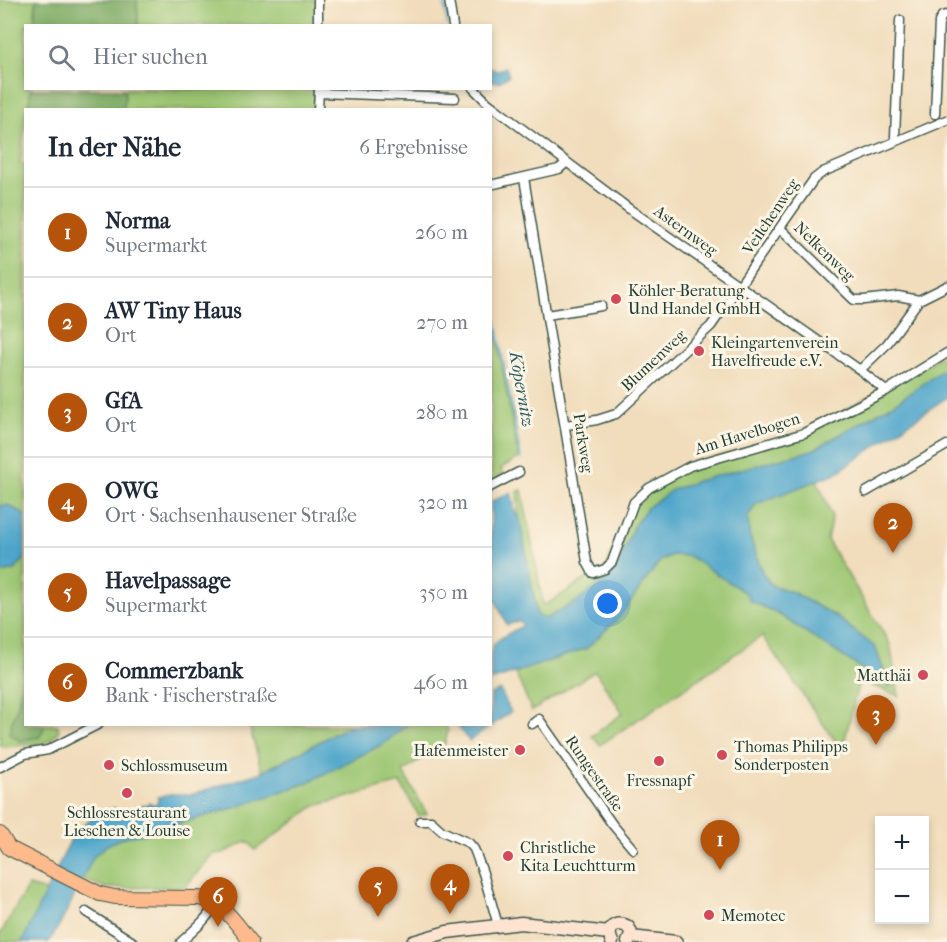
<!DOCTYPE html>
<html lang="de">
<meta charset="utf-8">
<style>
:root{--surface:#fff;--page:#f6f6f7;--text:#1f2937;--muted:#747a83;--line:#e0e1e3;--accent:#b45309}
body{margin:0;font-family:"IM FELL French Canon",serif;background:var(--page);color:var(--text)}
.controls{position:absolute;right:18px;bottom:18px;display:grid;overflow:hidden;border-radius:0px;box-shadow:0 3px 9px #0003}
.controls button{width:54px;height:54px;display:grid;place-items:center;padding:0;border:0;border-bottom:2px solid var(--line);background:var(--surface);color:var(--text);font:30px sans-serif}
.you{position:absolute;left:608px;top:604px;width:21px;height:21px;margin:-15px;border:4px solid #fff;border-radius:50%;background:#1a73e8;box-shadow:0 0 0 9px #1a73e833}
.badge{display:grid;place-items:center;width:39px;height:39px;border-radius:50%;background:var(--accent);color:#fff;font-size:20px;font-weight:700}
.pin{position:absolute;translate:-50% -50px;filter:drop-shadow(0 2px 3px #0008)}
.pin::after{content:'';position:absolute;top:32px;width:21px;height:18px;background:inherit;clip-path:polygon(0 0,100% 0,50% 100%)}
.list{margin:0;padding:0;list-style:none}
h2{display:flex;justify-content:space-between;align-items:center;height:78px;margin:0;padding:0 24px;font-size:26px}
h2 small{font-size:20px;font-weight:400;color:var(--muted)}
.list li{display:grid;grid-template-columns:39px 1fr auto;gap:18px;align-items:center;box-sizing:border-box;height:90px;padding:0 24px;border-top:2px solid var(--line)}
.list b{display:block;font-size:22px;white-space:nowrap}
.list p{margin:0;font-size:20px;white-space:nowrap;color:var(--muted)}
.list em{font-size:20px;font-style:normal;color:var(--muted)}
.icon{flex:none;width:33px;height:33px;fill:none;stroke:currentColor;stroke-width:2;stroke-linecap:round;stroke-linejoin:round}
.map{position:relative;flex:none;width:947px;height:942px;overflow:hidden}
.search{position:absolute;background:var(--surface);box-shadow:0 3px 9px #0003;left:24px;top:24px;width:468px;height:66px;display:flex;align-items:center;gap:15px;box-sizing:border-box;padding:0 21px;border-radius:0px;color:var(--muted);font-size:22px}
.panel{position:absolute;background:var(--surface);box-shadow:0 3px 9px #0003;left:24px;top:108px;width:468px;height:618px;border-radius:0px}
.map>svg:first-child{display:block}
</style>
<div class="map">
<svg width="947" height="942" viewBox="0 0 947 942">
<rect width="100%" height="100%" fill="#fcf5e5"/>
<filter id="ink" filterUnits="userSpaceOnUse"><feTurbulence type="fractalNoise" baseFrequency=".0167" numOctaves="2"/><feDisplacementMap in="SourceGraphic" scale="12" xChannelSelector="R" yChannelSelector="G"/><feConvolveMatrix kernelMatrix="1 2 1 2 8 2 1 2 1" color-interpolation-filters="sRGB"/></filter>
<filter id="wash" filterUnits="userSpaceOnUse"><feTurbulence type="fractalNoise" baseFrequency=".008" numOctaves="4" result="noise"/><feDisplacementMap in="SourceGraphic" scale="24" xChannelSelector="R" yChannelSelector="G"/><feGaussianBlur stdDeviation="1.35" result="paint"/><feColorMatrix in="noise" values="0 0 0 0 0 0 0 0 0 0 0 0 0 0 0 0 0 1.4 0 .05"/><feComposite in="paint" operator="in"/></filter>
<g filter="url(#wash)">
<rect width="100%" height="100%" fill="#f1ddbc"/>
<!-- green -->
<path fill="#9cc672" stroke="#5e8253" stroke-width="1.5" d="M0,0H36L34,25L26,26V88L31,89L28,109L26,110L25,124L20,164H26L25,517C19,510 10,505 0,506V117L4,67L0,66Z
M137,0H317V25H138Z
M125,89H316V109L124,110Z
M491,306L519,458L501,468L503,475L491,482Z
M947,353V367L897,402L813,450L697,481L672,490L647,508L635,524L618,565L608,579L578,601L545,619L537,615L519,515L517,492L522,490L543,604H547L597,572L605,569L634,502L690,466L804,433Z
M817,480L832,516L827,540L890,644L899,696L873,686L860,677L842,751L762,636L600,745L592,736L623,713L595,671L532,711L515,672L587,648L619,617L660,561L672,555L689,556L748,594L750,601L775,612L889,686L875,647L835,616L792,592L772,585L762,572L749,534L748,517L756,504Z
M25,558L26,724L58,725L59,732L46,743L4,747L0,746V572L15,570Z
M249,725H351L262,772Z
M407,725H445L448,730L445,743L403,772L427,814L419,816L400,783L315,806L255,850L248,841L223,853L213,854L185,887L106,888L82,879L94,856L107,845L124,837L143,833L237,807L306,783L383,744Z
M28,886L46,891L24,939L22,942H0V935Z"/>
<!-- forest -->
<path fill="#7dab64" stroke="#4e744c" stroke-width="1.5" d="M36,0H137L138,25H34Z
M31,89H125L124,109H28Z
M25,659L26,724L45,725L40,737L20,741L9,734L12,721L18,705Z"/>
<!-- water -->
<path fill="#4ea5cb" stroke="#367180" stroke-width="1.5" d="M506,67L509,76L499,82L491,81V68L496,71Z
M947,367V397L836,473L756,504L748,517L749,534L762,572L771,585L792,592L835,616L875,647L890,687L775,612L750,601L747,594L689,556L672,555L660,561L619,617L587,648L491,681C490,642 487,645 522,626L523,624L519,621L507,625L491,591V502L511,492L516,515H519L537,615L545,619L578,601L608,579L618,565L635,524L647,508L672,490L697,481L813,450L897,402Z
M7,505L21,512L25,517V558L15,570L1,573L0,506Z
M500,690L511,712L469,741L457,725L490,724L491,694Z
M351,725H407L383,744L306,783L237,807L143,834L124,837L107,845L94,856L64,917L49,942H22L74,833L91,819L114,808L121,814C132,808 140,807 150,803L154,805L158,802V797L172,794L190,795L262,772Z"/>
<g fill="none" stroke-linecap="round" stroke-linejoin="round">
<!-- stream -->
<path stroke="#4ea5cb" stroke-width="2" d="M444,0L448,26
M490,289L521,459"/>
</g>
</g>
<g filter="url(#ink)">
<g fill="none" stroke-linecap="round" stroke-linejoin="round">
<!-- street casing -->
<g stroke="#3e5548" stroke-width="11">
<path id="street" d="M318,0V26
M449,0L453,26
M473,88L488,103L628,208L860,370L886,391
M319,93L455,98
M318,110L319,89
M935,114L939,22L942,16L947,15
M896,141L895,136L900,20
M524,178L587,562L593,573L605,569L612,562L634,502L649,488L690,466L804,433L886,391L947,353
M490,185L559,169L567,162
M780,228L854,300H864L898,296L919,300
M547,315L601,306
M860,370L887,344L919,300L947,286
M566,425L597,420L616,414L711,326L814,179L823,172L947,120
M490,487L519,472
M866,492L947,445
M532,724L539,719L612,824L633,849
M0,767L25,754L48,750L99,724
M420,821H431L442,831L469,843L474,849L483,873L498,925
M86,912L133,942
M181,942C194,930 209,918 216,902"/>
</g>
<!-- secondary casing -->
<g stroke="#3e5548" stroke-width="15">
<path id="secondary" d="M631,937L676,942
M413,942L447,932L521,923L609,933
M612,942C600,918 641,919 628,942"/>
</g>
<!-- primary casing -->
<g stroke="#3e5548" stroke-width="16">
<path id="primary" d="M0,834L9,848L100,894L115,897L198,898C223,900 236,924 251,942"/>
</g>
<!-- street -->
<use href="#street" stroke="#fff" stroke-width="8"/>
<!-- secondary -->
<use href="#secondary" stroke="#fee3d1" stroke-width="12"/>
<!-- primary -->
<use href="#primary" stroke="#fcba8d" stroke-width="14"/>
</g>
</g>
<!-- markers -->
<g fill="#d1495b" stroke="#fcf5e5" stroke-width="2">
<circle cx="616" cy="299" r="6"/>
<circle cx="699" cy="351" r="6"/>
<circle cx="923" cy="675" r="6"/>
<circle cx="520" cy="750" r="6"/>
<circle cx="722" cy="755" r="6"/>
<circle cx="659" cy="761" r="6"/>
<circle cx="109" cy="765" r="6"/>
<circle cx="127" cy="793" r="6"/>
<circle cx="508" cy="856" r="6"/>
<circle cx="709" cy="915" r="6"/>
</g>
<g text-anchor="middle" stroke-width="6" stroke-linejoin="round" paint-order="stroke">
<!-- street labels -->
<g font-size="16" fill="#1f3d34" stroke="#fcf5e5">
<text transform="translate(770 216) rotate(-56)" y="6">Veilchenweg</text>
<text transform="translate(686 230) rotate(36)" y="6">Asternweg</text>
<text transform="translate(825 251) rotate(44)" y="6">Nelkenweg</text>
<text transform="translate(653 360) rotate(-43)" y="6">Blumenweg</text>
<text transform="translate(747 433) rotate(-17)" y="6">Am Havelbogen</text>
<text transform="translate(584 443) rotate(81)" y="6">Parkweg</text>
<text transform="translate(595 773) rotate(55)" y="6">Rungestraße</text>
</g>
<!-- poi labels -->
<g font-size="16" fill="#1f3d34" stroke="#fcf5e5" text-anchor="start">
<text x="628" y="296">Köhler-Beratung<tspan x="628" dy="18">Und Handel GmbH</tspan></text>
<text x="711" y="348">Kleingartenverein<tspan x="711" dy="18">Havelfreude e.V.</tspan></text>
<text x="911" y="681" text-anchor="end">Matthäi</text>
<text x="734" y="752">Thomas Philipps<tspan x="734" dy="18">Sonderposten</tspan></text>
<text x="508" y="756" text-anchor="end">Hafenmeister</text>
<text x="121" y="771">Schlossmuseum</text>
<text x="659" y="786" text-anchor="middle">Fressnapf</text>
<text x="127" y="818" text-anchor="middle">Schlossrestaurant<tspan x="127" dy="18">Lieschen &amp; Louise</tspan></text>
<text x="520" y="853">Christliche<tspan x="520" dy="18">Kita Leuchtturm</tspan></text>
<text x="721" y="921">Memotec</text>
</g>
<!-- water labels -->
<g font-size="18" font-style="italic" fill="#2d5c61" stroke="#fcf5e5">
<text transform="translate(522 389) rotate(80)" y="6">Köpernitz</text>
</g>
</g>
</svg>
<div class="controls">
<button>+</button>
<button>−</button>
</div>
<div class="you"></div>
<div class="pin badge" style="left:720px;top:870px">1</div>
<div class="pin badge" style="left:893px;top:553px">2</div>
<div class="pin badge" style="left:876px;top:745px">3</div>
<div class="pin badge" style="left:450px;top:914px">4</div>
<div class="pin badge" style="left:378px;top:917px">5</div>
<div class="pin badge" style="left:218px;top:927px">6</div>
<div class="search"><svg class="icon" aria-label="search" viewBox="0 0 24 24"><circle cx="10" cy="10" r="6"/><path d="M15 15l6 6"/></svg>Hier suchen</div>
<section class="panel">
<h2>In der Nähe<small>6 Ergebnisse</small></h2>
<ul class="list">
<li><span class="badge">1</span><div><b>Norma</b><p>Supermarkt</p></div><em>260 m</em></li>
<li><span class="badge">2</span><div><b>AW Tiny Haus</b><p>Ort</p></div><em>270 m</em></li>
<li><span class="badge">3</span><div><b>GfA</b><p>Ort</p></div><em>280 m</em></li>
<li><span class="badge">4</span><div><b>OWG</b><p>Ort · Sachsenhausener Straße</p></div><em>320 m</em></li>
<li><span class="badge">5</span><div><b>Havelpassage</b><p>Supermarkt</p></div><em>350 m</em></li>
<li><span class="badge">6</span><div><b>Commerzbank</b><p>Bank · Fischerstraße</p></div><em>460 m</em></li>
</ul>
</section>
</div>
